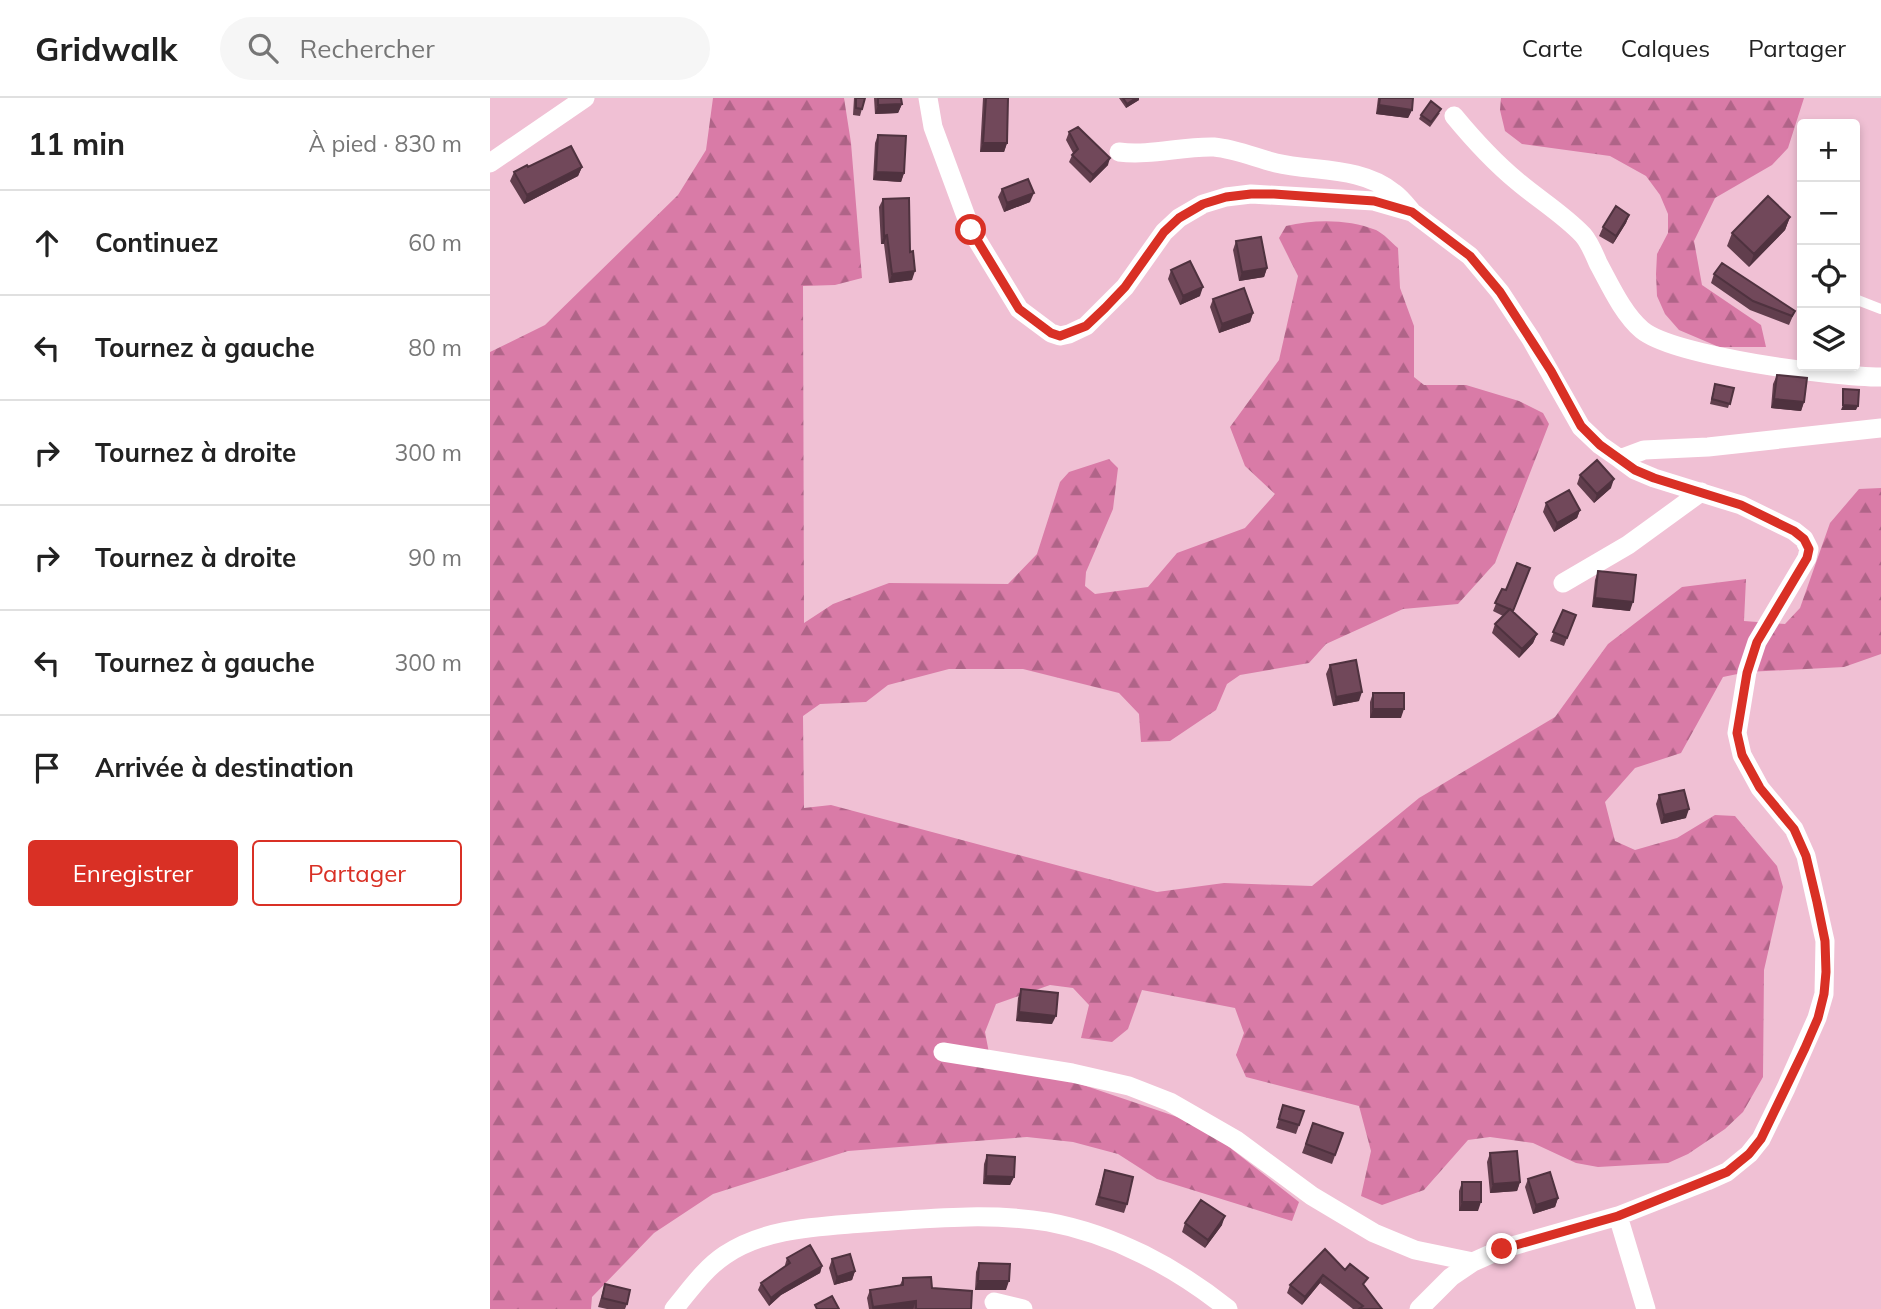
<!DOCTYPE html>
<html lang="fr">
<meta charset="utf-8">
<style>
:root{--surface:#fff;--page:#f6f6f6;--text:#222;--muted:#767676;--line:#e0e0e0;--accent:#d93025}
body{margin:0;font-family:Mulish,sans-serif;background:var(--page);color:var(--text)}
.controls{position:absolute;right:21px;top:21px;display:grid;overflow:hidden;border-radius:7px;box-shadow:0 4px 10px #0003}
.controls button{width:63px;height:63px;display:grid;place-items:center;padding:0;border:0;border-bottom:2px solid var(--line);background:var(--surface);color:var(--text);font:35px sans-serif}
.stop{position:absolute;width:21px;height:21px;margin:-16px;border:5px solid #d93025;border-radius:50%;background:#fff}
.stop.end{background:#d93025;border-color:#fff;box-shadow:0 2px 7px #0008}
.list{margin:0;padding:0;list-style:none}
h2{display:flex;justify-content:space-between;align-items:center;height:91px;margin:0;padding:0 28px;font-size:30px}
h2 small{font-size:23px;font-weight:400;color:var(--muted)}
.list li{display:grid;grid-template-columns:46px 1fr auto;gap:21px;align-items:center;box-sizing:border-box;height:105px;padding:0 28px;border-top:2px solid var(--line)}
.list b{display:block;font-size:26px;white-space:nowrap}
.list em{font-size:23px;font-style:normal;color:var(--muted)}
.actions{display:flex;gap:14px;padding:21px 28px}
.actions a{flex:1;padding:16px 0;border:2px solid var(--accent);border-radius:7px;text-align:center;font-size:24px;color:var(--accent)}
.actions .main{background:var(--accent);color:#fff}
.icon{flex:none;width:38px;height:38px;fill:none;stroke:currentColor;stroke-width:2;stroke-linecap:round;stroke-linejoin:round}
.map{position:relative;flex:none;width:1391px;height:1211px;overflow:hidden}
header{display:flex;align-items:center;gap:42px;box-sizing:border-box;height:98px;padding:0 35px;background:var(--surface);border-bottom:2px solid var(--line)}
header strong{font-size:33px}
nav{display:flex;gap:38px;margin-inline-start:auto;font-size:24px}
.search{width:490px;height:63px;background:var(--page);display:flex;align-items:center;gap:18px;box-sizing:border-box;padding:0 24px;border-radius:38px;color:var(--muted);font-size:26px}
main{display:flex}
aside{flex:1;background:var(--surface)}
.map>svg:first-child{display:block}
</style>
<header>
<strong>Gridwalk</strong>
<div class="search"><svg class="icon" aria-label="search" viewBox="0 0 24 24"><circle cx="10" cy="10" r="6"/><path d="M15 15l6 6"/></svg>Rechercher</div>
<nav><a>Carte</a><a>Calques</a><a>Partager</a></nav>
</header>
<main>
<aside>
<h2>11 min<small>À pied · 830 m</small></h2>
<ul class="list">
<li><svg class="icon" aria-label="ahead" viewBox="0 0 24 24"><path d="M12 20V5M6 11l6-6 6 6"/></svg><div><b>Continuez</b></div><em>60 m</em></li>
<li><svg class="icon" aria-label="left" viewBox="0 0 24 24"><path d="M17 20v-9H6M10 6l-5 5 5 5"/></svg><div><b>Tournez à gauche</b></div><em>80 m</em></li>
<li><svg class="icon" aria-label="right" viewBox="0 0 24 24"><path d="M7 20v-9h11M14 6l5 5-5 5"/></svg><div><b>Tournez à droite</b></div><em>300 m</em></li>
<li><svg class="icon" aria-label="right" viewBox="0 0 24 24"><path d="M7 20v-9h11M14 6l5 5-5 5"/></svg><div><b>Tournez à droite</b></div><em>90 m</em></li>
<li><svg class="icon" aria-label="left" viewBox="0 0 24 24"><path d="M17 20v-9H6M10 6l-5 5 5 5"/></svg><div><b>Tournez à gauche</b></div><em>300 m</em></li>
<li><svg class="icon" aria-label="arrive" viewBox="0 0 24 24"><path d="M6 21V4h12l-3 4 3 4H6"/></svg><div><b>Arrivée à destination</b></div></li>
</ul>
<div class="actions"><a class="main">Enregistrer</a><a>Partager</a></div>
</aside>
<div class="map">
<svg width="1391" height="1211" viewBox="0 0 1391 1211">
<defs>
<pattern id="forest-firs" width="22" height="20" patternUnits="userSpaceOnUse" patternTransform="scale(1.75)"><rect width="22" height="20" fill="#d97ba7"/><path d="M5 1l3.5 6h-7zM16 11l3.5 6h-7z" fill="#b06488"/></pattern>
</defs>
<rect width="100%" height="100%" fill="#f0c0d4"/>
<!-- forest -->
<path fill="url(#forest-firs)" d="M223,0H354L361,45L372,180L345,187L313,188L314,525L343,506L399,485L518,486L547,456L570,384L579,374L619,361L628,370L623,411L596,474L595,488L605,496L658,489L687,455L755,430L785,396L755,368L740,329L789,262L808,178L789,140L796,128C825,121 858,121 886,132C894,136 901,144 908,150L910,190L924,228V279L934,287H976L1029,303L1053,315L1059,326L1005,465L968,506L913,511L836,546L819,565L750,577L737,586L726,612L680,643L651,644L649,616L629,595L533,571H459L398,587L376,604L330,606L313,618L314,710L341,707L667,794L734,785L822,788L929,700L1065,619L1118,546L1192,489L1256,481L1254,523L1295,526L1310,510L1340,425L1369,391L1391,390V556L1354,569L1257,574L1233,579L1191,655L1145,670L1115,704L1125,743L1145,752L1187,740L1225,717L1245,718L1287,768L1293,789L1274,872L1273,979L1253,1014L1235,1031L1198,1056L1178,1065L1108,1069L1086,1065L1043,1045L1000,1039L978,1042L934,1092L892,1107L871,1098L881,1053L869,1008L756,979L746,957L754,935L745,910L652,892L638,931L622,944L591,940L599,907L583,890L560,887L506,906L495,934L499,955L711,1027L809,1104L802,1123L667,1081L628,1056L583,1044L537,1039L358,1053L223,1096L164,1135L102,1199L101,1211H0V254L55,227L188,97L216,52Z
M1011,0H1314L1298,50L1282,67L1225,100L1204,143L1212,187L1271,227L1276,249H1229L1189,232L1175,216L1167,198L1166,176L1167,156L1178,135V116L1170,97L1156,78L1120,58L1032,46L1015,33L1010,12Z"/>
<g fill="none" stroke-linecap="round" stroke-linejoin="round">
<!-- service -->
<path stroke="#fff" stroke-width="10" d="M1365,201L1391,211"/>
<!-- minor -->
<path stroke="#fff" stroke-width="19" d="M438,0L443,29L481,132L529,211L561,235L570,238L579,236L596,228L635,189L674,134L689,120L713,106L736,99L761,96L884,103L922,114L980,158L1010,194L1041,241L1091,329L1110,347L1130,361
M964,18C983,41 1004,64 1027,83C1048,101 1073,116 1093,137C1100,145 1104,156 1108,165C1120,187 1133,216 1152,232C1185,259 1344,279 1391,279
M629,54C661,58 692,48 724,49C746,51 766,60 786,65C824,74 871,68 904,95C911,100 917,108 922,114
M0,65L95,0
M1073,485L1138,447L1211,394
M453,954L582,975L639,988L680,1004L746,1042L822,1098L884,1135L925,1152L983,1164
M1128,1118L1156,1211
M504,1204L533,1211
M184,1211C200,1192 214,1171 235,1157C275,1130 326,1129 373,1125C433,1121 498,1114 558,1124C624,1136 687,1170 738,1211
M929,1211L961,1179L983,1164L1012,1151L1128,1118L1217,1083L1237,1074L1259,1056L1271,1041L1296,990L1327,920L1334,896L1335,843L1316,758L1304,731L1270,690L1252,657L1247,635L1257,574L1267,544L1317,460L1319,451L1314,441L1304,433L1251,407L1164,380L1145,372L1130,361L1154,352L1218,349L1391,330"/>
</g>
<!-- wall -->
<path fill="#613e4d" d="M364,0H375L370,18L363,17Z
M384,0H411L412,6L408,15L385,16Z
M493,0H518L517,45L514,54H490Z
M629,0H649V2L636,10Z
M888,0H923L922,12L918,20L886,16Z
M950,15L940,29L929,21L931,17Z
M579,34L618,67L600,85L579,64L583,55L576,42Z
M388,37L414,75L411,84L383,82L385,45Z
M38,69H92L88,78L34,106L20,83L24,74Z
M512,91L540,104L514,114L508,99Z
M393,101L422,182L399,185L394,146H391L389,109Z
M1139,117L1136,125L1123,146L1109,138L1113,129Z
M1300,119L1295,132L1259,169L1237,148L1242,135Z
M746,143L777,170L774,179L749,183L743,152Z
M681,172L710,198L690,207L678,181Z
M1224,176L1305,213L1299,227L1260,212L1221,185Z
M723,201L763,215L760,224L729,235L720,209Z
M1287,277L1314,304L1311,313L1281,310L1283,286Z
M1224,290H1244L1238,310L1220,306Z
M1090,377L1121,390L1104,405L1087,386Z
M1056,405L1090,412L1087,420L1064,434L1053,414Z
M1108,473L1140,513L1102,509L1105,482Z
M1012,491L1023,514L1047,536L1043,545L1029,560L1002,535L1005,526L1013,518L1003,513Z
M1073,512L1086,517L1074,548L1060,543Z
M840,567L869,603L843,608L836,576Z
M883,595L911,620H880V604Z
M1169,697L1196,720L1171,726L1166,706Z
M531,891L562,926L526,923L528,900Z
M793,1007L814,1013L806,1036L786,1030Z
M823,1025L853,1035L842,1066L812,1055Z
M1000,1055L1030,1084L1027,1093L1000,1095L997,1064Z
M497,1057L524,1079L520,1087L493,1086L494,1066Z
M615,1072L637,1106L634,1115L605,1107Z
M1038,1081L1068,1100L1065,1109L1043,1116L1035,1089Z
M972,1084L988,1113H969V1093Z
M695,1125L732,1127L715,1150L692,1134Z
M835,1151L855,1172L874,1189L892,1211H863L830,1185L812,1207L797,1195L800,1187Z
M297,1160L332,1168L330,1175L291,1197L279,1208L268,1192L271,1185L295,1169V1167Z
M342,1161L365,1173L362,1182L344,1187L339,1170Z
M489,1165L516,1192H485L486,1174Z
M413,1180L442,1190L481,1211H379L377,1200L380,1192L410,1187Z
M115,1186L137,1206L135,1211H117L108,1209Z"/>
<!-- shaded-wall -->
<path fill="#4f323f" d="M646,0H649V2L636,10L637,6Z
M412,6L408,15L385,16L388,7Z
M889,7L922,12L918,20L886,16Z
M493,45H517L514,54H490Z
M620,60L618,67L600,85L603,77Z
M92,69L88,78L34,106L37,97Z
M386,74L414,75L411,84L383,82Z
M544,95L540,104L514,114L517,105Z
M1139,117L1136,125L1123,146L1126,138Z
M1300,119L1295,132L1259,169L1264,156Z
M397,137L394,146H391L394,138Z
M777,170L774,179L749,183L752,174Z
M425,173L422,182L399,185L402,176Z
M713,189L710,198L690,207L693,198Z
M763,215L760,224L729,235L732,226Z
M1284,301L1314,304L1311,313L1281,310Z
M1353,307L1368,308L1366,312H1351Z
M1124,381L1121,390L1104,405L1107,396Z
M1090,412L1087,420L1064,434L1067,425Z
M1105,500L1143,504L1140,513L1102,509Z
M1047,536L1043,545L1029,560L1032,551Z
M872,594L869,603L843,608L846,599Z
M883,611H914L911,620H880Z
M1199,711L1196,720L1171,726L1174,717Z
M529,914L566,918L562,926L526,923Z
M496,1078L524,1079L520,1087L493,1086Z
M1030,1084L1027,1093L1000,1095L1003,1086Z
M1068,1100L1065,1109L1043,1116L1046,1107Z
M972,1104H991L988,1113H969Z
M735,1118L732,1127L715,1150L718,1142Z
M332,1168L330,1175L291,1197L279,1208L281,1200L294,1190Z
M365,1173L362,1182L344,1187L347,1179Z
M833,1177L830,1185L812,1207L815,1199Z
M488,1183H519L516,1192H485Z
M426,1203L423,1211H382L383,1209Z"/>
<!-- building -->
<path fill="#71485a" stroke="#4f323f" stroke-width="2" d="M366,0H375L372,11L366,10Z
M388,0H411L412,6L388,7Z
M496,0H518L517,45H493Z
M633,0H646L637,6Z
M890,0H923L922,12L889,7Z
M941,3L951,11L941,24L931,17Z
M588,29L620,60L603,77L582,57L588,51L579,34Z
M388,37L416,38L414,75L386,74Z
M81,48L92,69L37,97L24,74L37,67L38,69Z
M538,81L544,95L517,105L512,91Z
M1278,98L1300,119L1264,156L1242,135Z
M419,100L420,154L423,153L425,173L402,176L397,137L394,138L393,101Z
M1126,108L1139,117L1126,138L1113,129Z
M771,139L777,170L752,174L746,143Z
M700,163L713,189L693,198L681,172Z
M1232,165L1305,213L1302,218L1263,203L1224,176Z
M754,190L763,215L732,226L723,201Z
M1287,277L1317,280L1314,304L1284,301Z
M1225,286L1244,290L1240,306L1222,301Z
M1353,291L1369,292L1368,308L1353,307Z
M1107,362L1124,381L1107,396L1090,377Z
M1079,392L1090,412L1067,425L1056,405Z
M1027,465L1040,470L1023,513L1020,511H1019L1005,505L1012,491L1016,492Z
M1108,473L1146,477L1143,504L1105,500Z
M1020,511L1047,536L1032,551L1005,526Z
M1073,512L1086,517L1077,540L1063,534Z
M866,562L872,594L846,599L840,567Z
M883,595H914V611H883Z
M1194,692L1199,711L1174,717L1169,697Z
M531,891L568,895L566,918L529,914Z
M793,1007L814,1013L809,1027L789,1021Z
M823,1025L853,1035L845,1057L816,1046Z
M1027,1053L1030,1084L1003,1086L1000,1055Z
M497,1057L525,1059L524,1079L496,1078Z
M615,1072L643,1079L637,1106L609,1099Z
M1060,1074L1068,1100L1046,1107L1038,1081Z
M972,1084H991V1104H972Z
M711,1102L735,1118L718,1142L695,1125Z
M320,1147L332,1168L294,1190L281,1200L271,1185L300,1165L297,1160Z
M835,1151L855,1172L860,1166L878,1180L873,1186L892,1211H869L873,1208L833,1177L815,1199L800,1187Z
M360,1156L365,1173L347,1179L342,1161Z
M489,1165L520,1166L519,1183H488Z
M441,1179L442,1190L482,1193L481,1211H426V1203L383,1209L380,1192L413,1187V1180Z
M115,1186L140,1192L137,1206L112,1200Z
M342,1198L349,1211H327L325,1207Z"/>
<g fill="none" stroke-linecap="round" stroke-linejoin="round">
<!-- route -->
<path stroke="#d93025" stroke-width="9" d="M481,132L529,211L561,235L570,238L596,228L615,210L635,189L674,134L689,120L713,106L736,99L761,96H784L884,103L922,114L980,158L1010,194L1061,273L1091,328L1110,347L1145,372L1164,380L1251,407L1304,433L1314,441L1319,451L1317,460L1267,544L1257,575L1247,635L1252,657L1270,690L1304,731L1316,758L1327,804L1335,843L1336,874L1334,896L1328,920L1315,950L1271,1041L1259,1056L1237,1074L1128,1118L1012,1151"/>
</g>
</svg>
<div class="controls">
<button>+</button>
<button>−</button>
<button><svg class="icon" aria-label="locate" viewBox="0 0 24 24"><circle cx="12" cy="12" r="6"/><path d="M12 2v4M12 18v4M2 12h4M18 12h4"/></svg></button>
<button><svg class="icon" aria-label="layers" viewBox="0 0 24 24"><path d="M12 4l9 5-9 5-9-5zM3 14l9 5 9-5"/></svg></button>
</div>
<div class="stop" style="left:481px;top:132px"></div>
<div class="stop end" style="left:1012px;top:1151px"></div>
</div>
</main>
